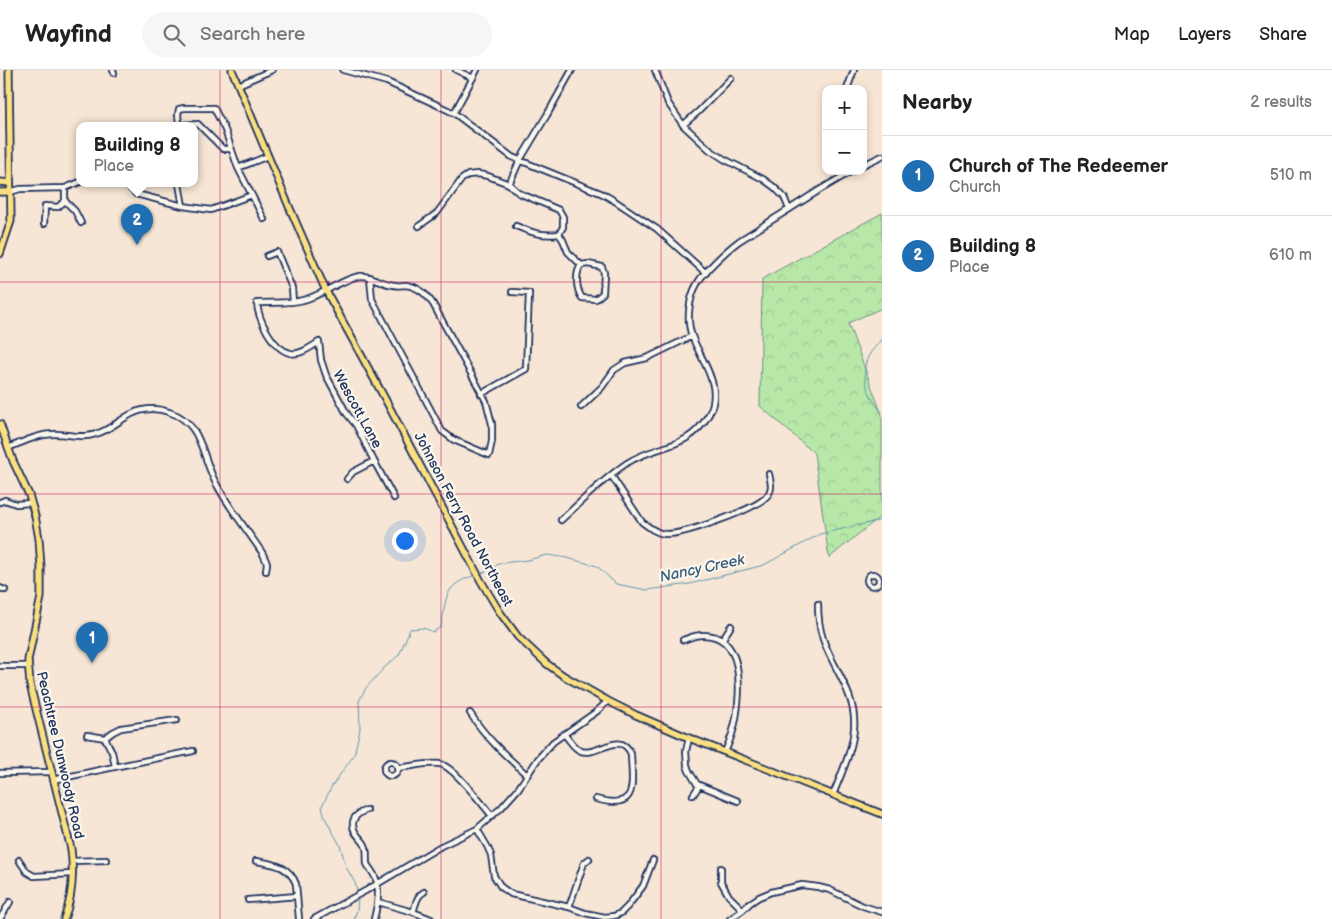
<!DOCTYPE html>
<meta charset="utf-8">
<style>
:root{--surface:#fff;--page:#f6f6f6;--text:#222;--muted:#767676;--line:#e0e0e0;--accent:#1f6fb2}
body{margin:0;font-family:"Balsamiq Sans",sans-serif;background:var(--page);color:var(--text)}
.controls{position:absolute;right:15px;top:15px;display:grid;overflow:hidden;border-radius:10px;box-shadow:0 2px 8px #0003}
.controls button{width:45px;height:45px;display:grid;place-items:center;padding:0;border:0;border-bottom:1px solid var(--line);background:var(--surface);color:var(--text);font:25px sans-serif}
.you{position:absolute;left:404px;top:470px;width:18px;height:18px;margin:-12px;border:4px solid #fff;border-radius:50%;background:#1a73e8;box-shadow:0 0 0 8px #1a73e833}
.badge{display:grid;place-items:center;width:32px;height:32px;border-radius:50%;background:var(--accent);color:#fff;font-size:16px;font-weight:700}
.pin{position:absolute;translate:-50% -41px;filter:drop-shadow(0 1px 2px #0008)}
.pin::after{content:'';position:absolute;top:26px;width:18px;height:15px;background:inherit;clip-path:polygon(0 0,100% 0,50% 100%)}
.popup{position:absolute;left:76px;top:52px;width:122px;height:65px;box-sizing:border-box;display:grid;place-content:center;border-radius:10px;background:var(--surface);filter:drop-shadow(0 1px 4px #0005);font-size:16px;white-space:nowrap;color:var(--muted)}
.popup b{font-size:19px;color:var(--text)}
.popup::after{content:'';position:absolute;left:50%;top:100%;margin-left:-10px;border:10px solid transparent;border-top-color:var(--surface)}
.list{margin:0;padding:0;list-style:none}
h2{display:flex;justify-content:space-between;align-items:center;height:65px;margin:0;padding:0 20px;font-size:21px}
h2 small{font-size:16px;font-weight:400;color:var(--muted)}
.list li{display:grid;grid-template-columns:32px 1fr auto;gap:15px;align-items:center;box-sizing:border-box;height:80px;padding:0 20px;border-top:1px solid var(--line)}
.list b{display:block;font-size:19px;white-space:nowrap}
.list p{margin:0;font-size:16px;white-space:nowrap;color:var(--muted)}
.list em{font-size:16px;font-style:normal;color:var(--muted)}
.icon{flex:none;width:28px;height:28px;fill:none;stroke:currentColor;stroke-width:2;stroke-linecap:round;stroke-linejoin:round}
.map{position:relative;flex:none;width:882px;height:849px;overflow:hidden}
header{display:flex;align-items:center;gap:30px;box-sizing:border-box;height:70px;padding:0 25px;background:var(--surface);border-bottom:1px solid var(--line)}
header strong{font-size:24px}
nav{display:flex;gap:28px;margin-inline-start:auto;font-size:18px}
.search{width:350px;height:45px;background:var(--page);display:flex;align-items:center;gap:12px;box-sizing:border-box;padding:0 18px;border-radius:28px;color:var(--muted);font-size:19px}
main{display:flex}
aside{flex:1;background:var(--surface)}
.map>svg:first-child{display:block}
</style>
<header>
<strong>Wayfind</strong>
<div class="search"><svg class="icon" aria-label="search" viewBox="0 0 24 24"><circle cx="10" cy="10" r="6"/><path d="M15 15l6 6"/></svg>Search here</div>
<nav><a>Map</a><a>Layers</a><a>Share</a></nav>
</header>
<main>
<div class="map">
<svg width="882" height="849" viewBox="0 0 882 849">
<defs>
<pattern id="forest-crowns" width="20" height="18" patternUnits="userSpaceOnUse" patternTransform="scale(1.25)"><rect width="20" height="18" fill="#b8e8a8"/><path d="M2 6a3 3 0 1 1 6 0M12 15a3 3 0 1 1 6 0" fill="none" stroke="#9ec793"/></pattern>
</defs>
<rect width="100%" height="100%" fill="#f7e6d5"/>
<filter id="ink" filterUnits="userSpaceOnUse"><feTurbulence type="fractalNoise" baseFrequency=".02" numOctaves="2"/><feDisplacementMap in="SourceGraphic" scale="10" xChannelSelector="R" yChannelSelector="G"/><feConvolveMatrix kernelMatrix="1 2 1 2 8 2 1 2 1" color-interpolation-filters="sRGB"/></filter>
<g filter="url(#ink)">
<!-- forest -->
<path fill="url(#forest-crowns)" stroke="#6a8c83" d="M882,143V238L848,253L882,345V445L829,488L814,383L760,336L762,209Z"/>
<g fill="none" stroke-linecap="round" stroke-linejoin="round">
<!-- stream -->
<path stroke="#5c95ac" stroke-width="1" d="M882,268C878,275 871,280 868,287C859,305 870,330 882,342
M480,504L492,499L498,494L510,492L528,490L547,485L567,488L597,496L616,514L647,520L690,514L764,495L820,464L882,450
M358,824L355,813L346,797L340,775L325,748L322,736L332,716L354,685L360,659L359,631L366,618L384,598L399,585L410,559L424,558L433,562L441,557C447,528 442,515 476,505
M354,849L357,840L358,828"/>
<!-- minor casing -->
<g stroke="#1b2f5e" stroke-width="8">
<path id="minor" d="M113,0L114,3
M343,0L387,12L433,33L454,43L512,87L603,124L615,131L657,159L706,203
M456,0L473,8
M655,0L668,33L683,55L710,80L724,89L763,109L774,117L784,127L789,139
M238,15L272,0
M847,19L854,0
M454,43L477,0
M683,55L699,41L731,8
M230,79H223L198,54L183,55L179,54L178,45L179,39L184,38H214L225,60L238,98L264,149
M863,95L882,86
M238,98L268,86
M126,114L136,124L183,136L211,140L252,125
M179,114L183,136
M509,114L520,90L547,45L572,0
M65,118V131L75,141L81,153
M10,122L20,119L65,118L80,112
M44,154L45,136L58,137L65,131
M419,156L437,143L462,109L468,105L478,104L488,106L509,114L519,123L559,140L563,147V157L559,164C541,166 533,163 516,156
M559,164L563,170L568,182L581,195
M267,186L277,182L292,218L293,232
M588,194L602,197L604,203L603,223L596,229L582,228C576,219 575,204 581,195Z
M370,207L372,229L442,361L454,370L489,385L492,371V354L486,331L433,234C426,224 419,217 406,215C402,215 398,216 394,215C382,214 372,205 360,206C343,208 322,226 303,230C289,234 272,232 257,233C258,249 273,279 290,283C299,286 311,277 319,272L321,290L326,305L347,344L356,355L374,391L394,428
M481,324L526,299L529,223L512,222
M581,337L602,317L614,300L625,293L647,288L692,266
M8,378C23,372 38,364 55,364C69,364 83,369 96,364C114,359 125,343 143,340C152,338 161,339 169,342C204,353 201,388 217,415C230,439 248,461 263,484L267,493L266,501
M611,405L642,452C649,457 657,464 666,464C683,465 757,439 767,426C773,419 771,413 769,404
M347,409L353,402L374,391
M0,432L5,430L16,434L31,433
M561,450C582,431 603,409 627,393C658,373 689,381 709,344C724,316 701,291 692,266C686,250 689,228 697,214C704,201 727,180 739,171L818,121L852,101
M867 510a6 6 0 1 1 12 0a6 6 0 1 1-12 0Z
M0,518L5,520
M818,534C818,546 819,557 823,569C833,599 857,624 854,659C852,682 841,704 833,725
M683,570C689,568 695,565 702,565C744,564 741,619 736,648C734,660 730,671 725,682
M722,570L731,556
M0,596H28
M470,643C485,667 506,686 527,705
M564,664C570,670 573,678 581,681C597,687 621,659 631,684C632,715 639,741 596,729
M87,665L105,668
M105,668L113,662L121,658L177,650
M105,668L112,682L115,696
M689,668L686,681L687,695L689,701L697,714L738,731
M384 699a7 7 0 1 1 14 0a7 7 0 1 1-14 0Z
M397,698C410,697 428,692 440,694C453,696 483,735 492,746
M0,703L51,702
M53,710L114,697L193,681
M693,725L699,716
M367,740C360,742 352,747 353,755C353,764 362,768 365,775C368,781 366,787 367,794C369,798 373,802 375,807C381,818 377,837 374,849
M477,759L487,776L491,785L494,806L501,817L511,824L569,837L585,843L605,847L614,846L621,843L628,836L643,816L653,790
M19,790L27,802L34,806L73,804
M72,791L106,790
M256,791C273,794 289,795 296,814L299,849
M721,798V812L729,826L743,840
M248,830L297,826
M378,832L413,842L431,849
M569,837L584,793L589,789
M413,842C416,835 416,826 424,822
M0,849L10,832
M314,849L367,820L441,776L477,759L501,738L518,719L538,689L553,672L596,642L608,631
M730,849L743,840L750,833L759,827L771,822L802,815L818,817L830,820L863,836L882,842"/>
</g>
<!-- major casing -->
<g stroke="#1b2f5e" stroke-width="9">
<path id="major" d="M232,0L288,134L326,221L384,327L481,511L499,541L518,567L547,594L564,606L608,631L636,645L689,668L725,682L882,744
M0,112L10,113
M0,122H10
M0,184L11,151L9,0
M0,354L13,391L29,425L35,446L39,469L41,497V527L28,590L30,615L71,779C74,803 73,826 64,849"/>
</g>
<!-- minor -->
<use href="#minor" stroke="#fbf7ec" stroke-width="4.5"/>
<!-- major -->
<use href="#major" stroke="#fbe080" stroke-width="5.5"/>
</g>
</g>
<!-- grid -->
<path fill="none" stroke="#c2185b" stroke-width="1" stroke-opacity="0.55" d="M220,0V849M441,0V849M661,0V849M0,212H882M0,424H882M0,637H882"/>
<g text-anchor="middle" stroke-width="4.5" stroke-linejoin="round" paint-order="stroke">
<!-- street labels -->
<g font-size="14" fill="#1b2f5e" stroke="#fbf7ec">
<text transform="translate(358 339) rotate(61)" y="5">Wescott Lane</text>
<text transform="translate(464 449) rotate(62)" y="5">Johnson Ferry Road Northeast</text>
<text transform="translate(61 685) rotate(77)" y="5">Peachtree Dunwoody Road</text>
</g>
<!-- water labels -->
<g font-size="15" font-style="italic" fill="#365a7e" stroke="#fbf7ec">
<text transform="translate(702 498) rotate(-12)" y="5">Nancy Creek</text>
</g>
</g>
</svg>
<div class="controls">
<button>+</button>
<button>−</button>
</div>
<div class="you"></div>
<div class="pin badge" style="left:92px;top:593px">1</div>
<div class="pin badge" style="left:137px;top:175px">2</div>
<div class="popup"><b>Building 8</b>Place</div>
</div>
<aside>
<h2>Nearby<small>2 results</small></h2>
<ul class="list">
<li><span class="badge">1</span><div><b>Church of The Redeemer</b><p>Church</p></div><em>510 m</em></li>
<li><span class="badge">2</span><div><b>Building 8</b><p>Place</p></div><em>610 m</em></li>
</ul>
</aside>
</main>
